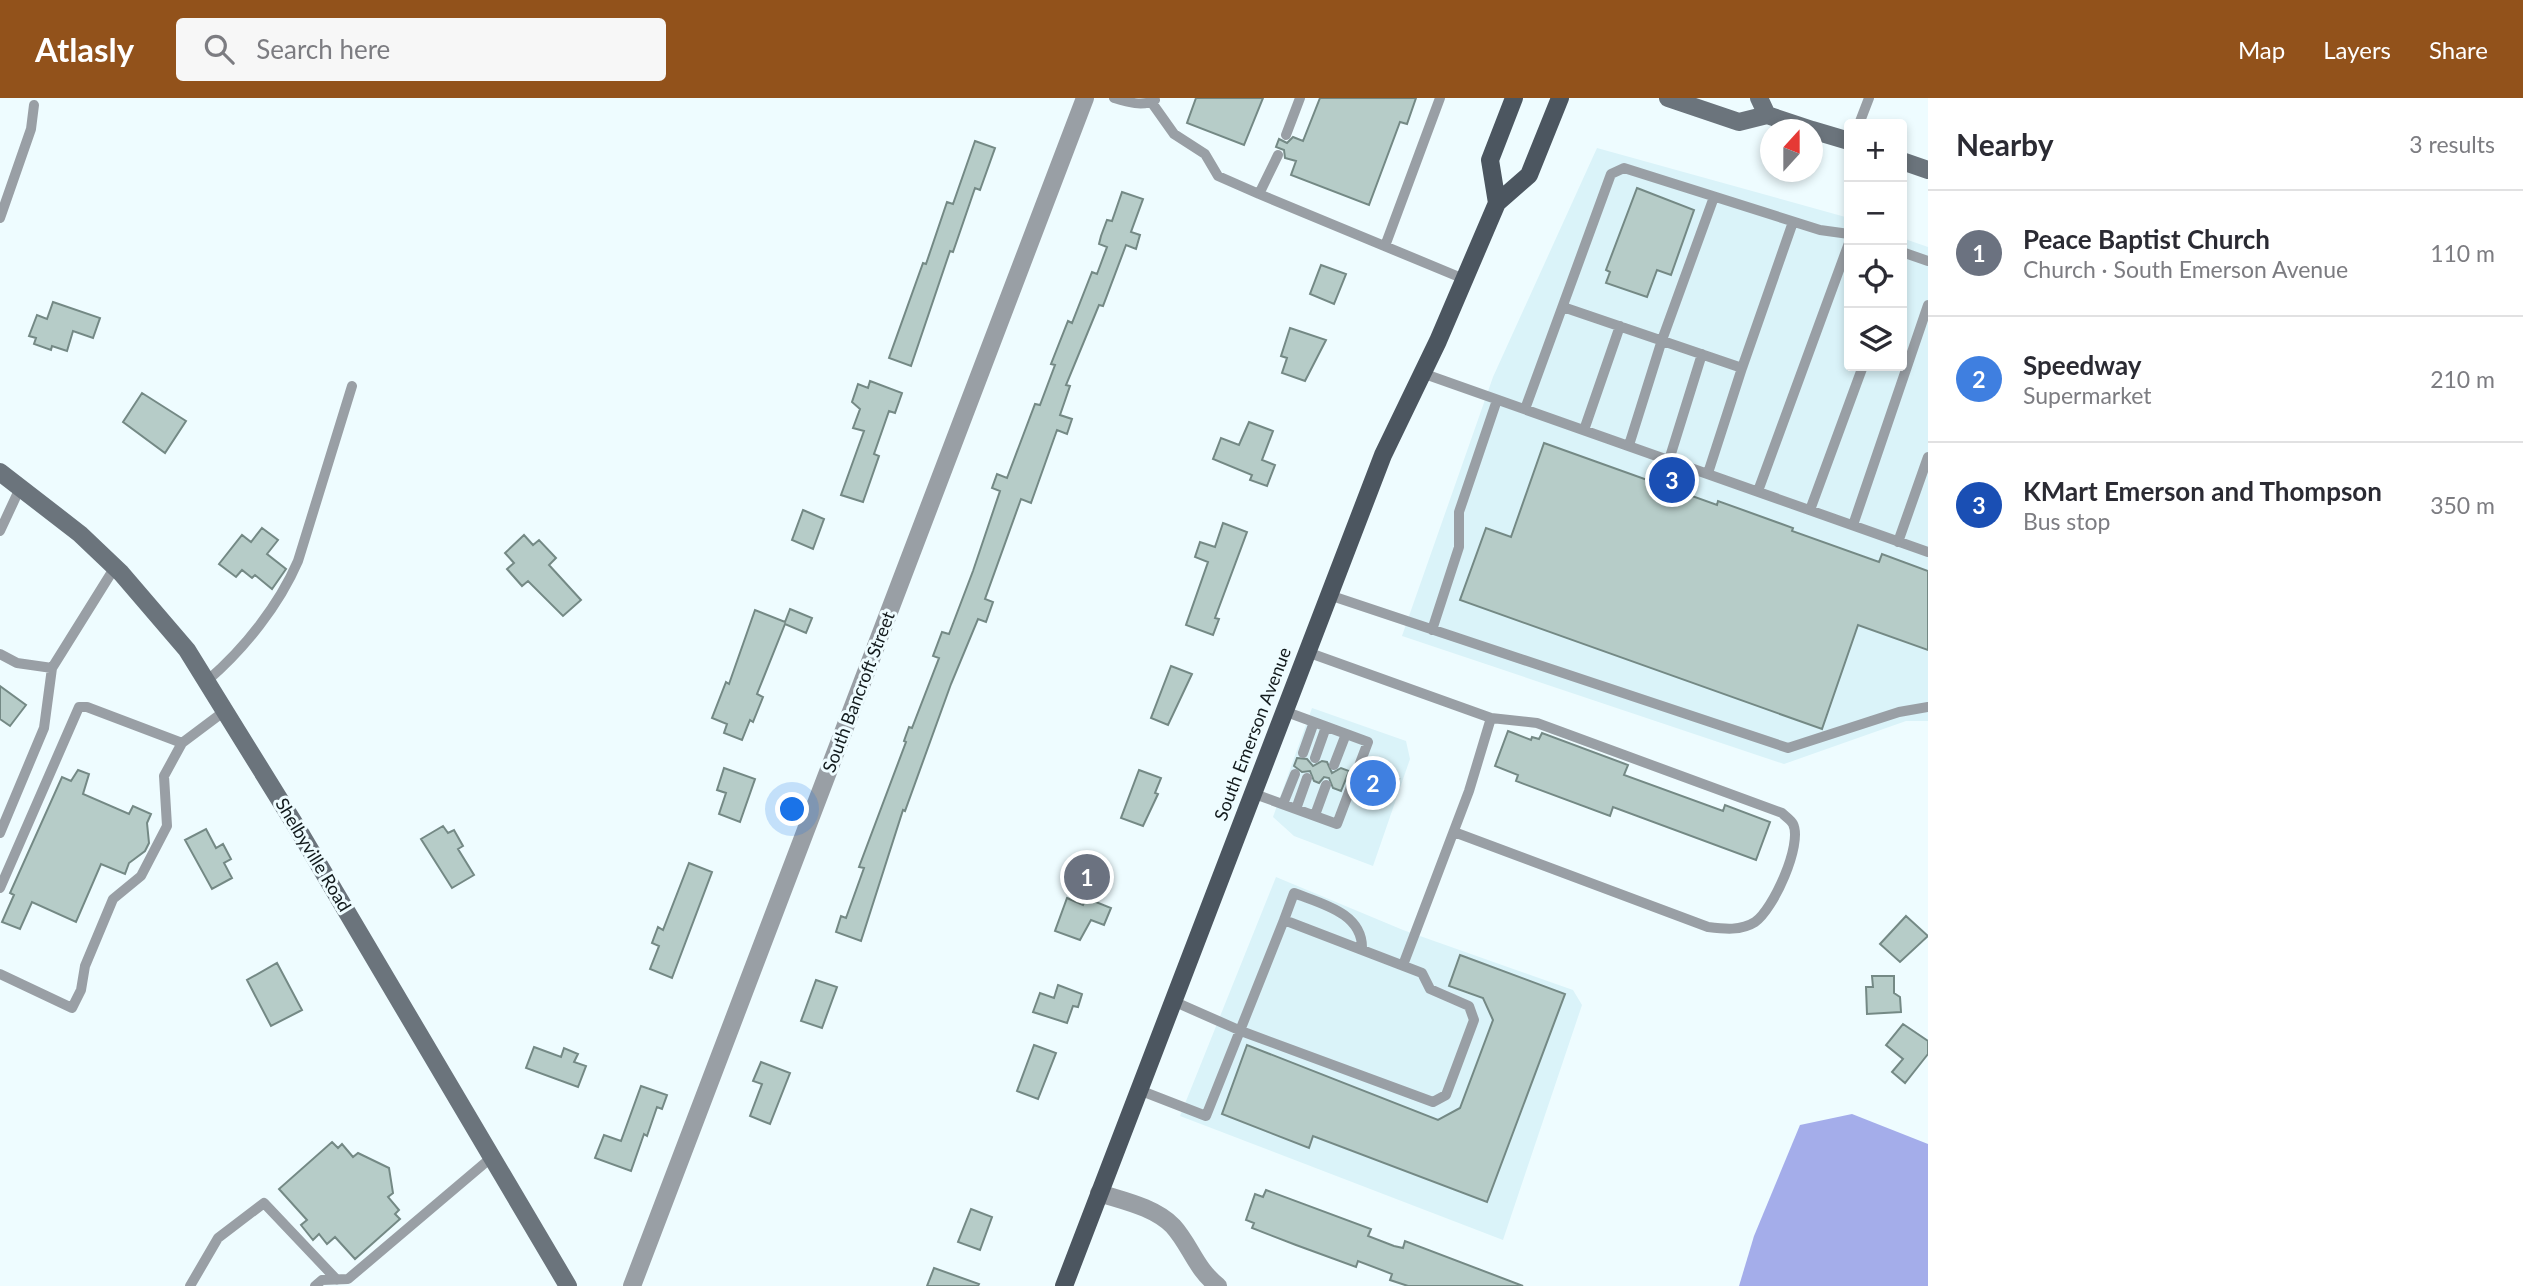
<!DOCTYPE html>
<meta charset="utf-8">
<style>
:root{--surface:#fff;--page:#f7f7f7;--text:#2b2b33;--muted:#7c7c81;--line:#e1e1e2;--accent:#92521b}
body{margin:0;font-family:Lato,sans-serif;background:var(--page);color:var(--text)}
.controls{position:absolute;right:21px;top:21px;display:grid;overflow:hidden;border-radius:7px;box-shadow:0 4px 10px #0003}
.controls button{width:63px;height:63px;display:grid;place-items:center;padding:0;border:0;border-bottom:2px solid var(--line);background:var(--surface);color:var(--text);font:35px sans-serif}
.compass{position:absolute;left:1760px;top:21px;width:63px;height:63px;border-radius:50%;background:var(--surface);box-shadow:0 4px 10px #0003;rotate:21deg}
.you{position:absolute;left:793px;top:712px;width:24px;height:24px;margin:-18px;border:5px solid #fff;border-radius:50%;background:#1a73e8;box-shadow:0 0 0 10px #1a73e833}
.badge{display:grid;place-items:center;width:46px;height:46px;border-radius:50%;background:var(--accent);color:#fff;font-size:23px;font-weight:700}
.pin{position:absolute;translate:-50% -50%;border:4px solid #fff;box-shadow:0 2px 7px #0006}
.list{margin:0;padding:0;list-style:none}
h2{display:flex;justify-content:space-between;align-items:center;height:91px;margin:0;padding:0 28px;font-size:30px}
h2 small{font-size:23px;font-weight:400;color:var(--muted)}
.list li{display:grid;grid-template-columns:46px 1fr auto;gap:21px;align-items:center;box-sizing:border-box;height:126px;padding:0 28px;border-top:2px solid var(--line)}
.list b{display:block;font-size:26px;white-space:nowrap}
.list p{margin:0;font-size:23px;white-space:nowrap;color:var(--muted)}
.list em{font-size:23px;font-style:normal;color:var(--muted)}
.icon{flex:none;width:38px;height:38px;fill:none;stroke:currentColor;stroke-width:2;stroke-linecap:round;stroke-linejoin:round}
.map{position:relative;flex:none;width:1928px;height:1188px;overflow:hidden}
header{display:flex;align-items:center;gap:42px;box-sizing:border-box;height:98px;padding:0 35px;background:var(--accent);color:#fff}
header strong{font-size:33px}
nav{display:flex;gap:38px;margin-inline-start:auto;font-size:24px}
.search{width:490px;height:63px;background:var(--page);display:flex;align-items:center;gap:18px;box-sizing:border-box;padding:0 24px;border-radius:7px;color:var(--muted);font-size:26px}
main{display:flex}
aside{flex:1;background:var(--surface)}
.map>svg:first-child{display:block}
</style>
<header>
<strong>Atlasly</strong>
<div class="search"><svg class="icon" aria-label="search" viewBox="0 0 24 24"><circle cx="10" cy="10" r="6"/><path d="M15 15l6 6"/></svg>Search here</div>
<nav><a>Map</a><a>Layers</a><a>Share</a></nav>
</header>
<main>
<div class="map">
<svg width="1928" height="1188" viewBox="0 0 1928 1188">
<rect width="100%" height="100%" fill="#eefcff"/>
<!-- built -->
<path fill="#daf3f9" d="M1597,50L1849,120V268H1902V140L1928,149V623H1906L1784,666L1402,538L1493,279Z
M1312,610L1406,643L1410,661L1373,768L1294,738L1273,719Z
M1276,779L1403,832L1573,892L1582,907L1503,1142L1180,1018Z"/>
<!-- water -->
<path fill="#a4adea" d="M1852,1016L1928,1046V1188H1739L1754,1138L1800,1027Z"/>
<!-- building -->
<path fill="#b6ccc8" stroke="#748985" stroke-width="2" d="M1196,0H1263L1244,47L1187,25Z
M1320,0H1416L1407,26L1400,24L1369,107L1291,77L1296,63L1285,60L1284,52L1276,49L1279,41L1287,45L1293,39L1303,43Z
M975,43L995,50L980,92L975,90L953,154L950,153L911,268L889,260L923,165L926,166L947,104L953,106Z
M1637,90L1694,112L1671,177L1657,172L1647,199L1606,185L1610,174L1606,172Z
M1122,94L1143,101L1131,134L1140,137L1136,151L1126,147L1103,208L1099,207L1066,287L1070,288L1060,317L1072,321L1067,336L1057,332L1031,405L1021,401L985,501L993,504L986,524L978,521L951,586L905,713L903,712L861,843L836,834L841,818L846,820L864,770L859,769L906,644L904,643L909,629L912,630L939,560L933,558L942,534L949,536L973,473L1000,393L992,390L997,376L1007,380L1035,306L1040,307L1055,267L1051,266L1068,223L1072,225L1092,174L1097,176L1107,149L1099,146L1101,138L1107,122L1112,123Z
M1321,167L1346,176L1334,206L1310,196Z
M53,204L100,220L93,240L73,233L67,253L52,248L51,252L34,246L36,240L29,238L37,217L47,221Z
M1290,230L1326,242L1305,283L1282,275L1287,260L1281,258Z
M870,283L902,295L895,315L889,313L874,356L879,358L863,404L841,397L864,333L853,330L860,311L852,304L858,286L868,290Z
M142,295L186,323L165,355L123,324Z
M1249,324L1273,333L1262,362L1275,367L1267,388L1250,382L1252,377L1213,361L1221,340L1239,347Z
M1544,345L1717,407L1718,403L1793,430L1792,433L1879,464L1882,456L1928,473V552L1858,527L1822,631L1460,502L1486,430L1511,439Z
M803,412L824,421L813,451L792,442Z
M1223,425L1247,434L1215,520L1219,521L1213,537L1186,527L1208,464L1195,459L1200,444L1215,449Z
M262,430L278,442L267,456L286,471L272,491L255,477L252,480L242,472L236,479L219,466L242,437L251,444Z
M524,437L533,447L539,442L556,460L549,467L581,502L563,518L528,483L522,488L507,471L514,465L505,455Z
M790,511L812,520L806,535L785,526L757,596L763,599L753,624L750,622L742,642L724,635L727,626L712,620L726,584L729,586L755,512L785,524Z
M1171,568L1192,576L1168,627L1151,620Z
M0,588L26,607L10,628L0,621Z
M1508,633L1531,642L1532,639L1539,641L1542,635L1628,667L1624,677L1723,713L1725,707L1770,724L1756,762L1613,709L1610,718L1516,683L1518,677L1495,668Z
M1297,660L1307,661L1313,668L1322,663L1327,664L1332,675L1341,670L1349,673L1341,693L1333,690L1329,680L1324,679L1319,685L1314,683L1310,673L1302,674L1294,668Z
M1367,669L1399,681L1392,698L1386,696L1381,709L1355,702Z
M724,670L755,681L740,724L719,716L726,695L717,692Z
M78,672L89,676L83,696L129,716L133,708L151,716L147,725L149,745L145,753L129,765L125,776L101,766L76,824L32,804L20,831L2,824L14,797L10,795L62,679L71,683Z
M1139,672L1161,680L1155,695L1158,696L1143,728L1121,720Z
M443,728L448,735L454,732L463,748L458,751L474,777L452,790L421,741Z
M206,731L216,750L223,746L231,761L224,765L232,780L212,791L185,742Z
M689,765L712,774L672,880L650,871L659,848L652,845L658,829L663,832Z
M1067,800L1083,807L1086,800L1111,810L1104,827L1091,822L1080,842L1055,833Z
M1906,818L1928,838L1900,864L1880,846Z
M1460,857L1565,896L1487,1104L1313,1038L1309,1050L1222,1016L1247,947L1438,1022L1460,1010L1493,922L1483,900L1449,888Z
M277,865L302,912L271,928L247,882Z
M1872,878H1894V895L1900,899L1901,914L1867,916L1866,889H1873Z
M816,882L837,889L822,930L801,923Z
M1058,887L1082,896L1078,909L1073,908L1067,925L1033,914L1040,895L1054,900Z
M1903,926L1928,943V956L1905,985L1892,974L1903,961L1886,947Z
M1034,947L1056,955L1038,1001L1017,993Z
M534,949L561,959L564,950L578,956L574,964L586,968L578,989L526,970Z
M761,964L790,975L770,1026L750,1018L762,986L753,983Z
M641,988L667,997L662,1011L657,1009L647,1038L644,1036L631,1073L595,1060L604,1037L621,1043Z
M332,1044L338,1050L342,1046L353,1059L358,1055L389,1070L393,1095L388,1099L399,1112L395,1116L400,1121L355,1161L335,1139L327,1146L319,1136L313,1142L301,1127L307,1122L279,1091Z
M1266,1092L1371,1131L1368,1138L1394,1148L1403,1150L1405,1143L1523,1188H1408L1390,1182L1392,1176L1358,1163L1356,1169L1296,1147L1252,1130L1254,1125L1246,1122L1255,1096L1263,1099Z
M971,1111L992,1119L980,1152L958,1144Z
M934,1170L979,1186L978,1188H927Z"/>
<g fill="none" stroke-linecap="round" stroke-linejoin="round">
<!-- service -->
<path stroke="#999fa5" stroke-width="10" d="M1114,0C1127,4 1143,9 1155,2
M1152,5L1174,36L1205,56L1218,78L1259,96
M1859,26L1869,0
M1286,37L1300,0
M1278,57L1259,96L1464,181
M0,120L31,31L34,7
M1385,148L1440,0
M1902,154L1928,163
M1563,209L1742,270L1793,124
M1422,275L1928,454
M1525,311L1611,76L1624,70L1820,132L1849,136
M1584,332L1620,228
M1629,347L1662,242L1714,99
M1669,362L1702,256
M1708,375L1742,270
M1758,393L1849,145
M1810,412L1863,268
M1853,427L1928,207
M0,433L20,390
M1898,444L1928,359
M1329,497L1788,650L1899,614L1928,609
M1432,532L1459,449V414L1497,302
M1307,554L1491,620L1469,693L1403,867
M0,556L17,565L52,570
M208,582C245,550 279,507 298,463L352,288
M1303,655L1314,624
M1315,660L1326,629
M1334,667L1346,636
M1252,695L1337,726L1368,644L1284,613
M1283,706L1295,676
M1296,711L1307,680
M1315,717L1326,687
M1454,734L1708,829C1724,831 1741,833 1755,824C1773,812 1803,746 1793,726C1791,722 1785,718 1782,715L1537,625L1491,620
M0,735L44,630L52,570L115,469
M0,790L79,609H87L182,645
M1284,822L1294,795C1322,806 1363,815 1362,851
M0,876L72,910L81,892L85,868L113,801L141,778L167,728L164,678L182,645L226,612
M1139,992L1206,1018L1284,822L1422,875L1430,891L1469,908L1474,922L1446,997L1433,1004L1241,933L1173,903
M190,1188L218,1140L264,1105L337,1182
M315,1188L322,1182L348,1181L492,1059"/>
<!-- minor -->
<path stroke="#999fa5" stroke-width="18" d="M1099,1095C1124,1103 1154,1109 1173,1128C1191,1148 1195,1170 1218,1188
M632,1188L1085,0"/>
<!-- secondary -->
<path stroke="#6b747c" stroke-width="18" d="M1668,0L1739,24L1767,17L1812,32
M1759,0L1767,17
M1812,32L1849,43
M1902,63L1928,72
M0,374L80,436L121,475L187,552L299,733L568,1188"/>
<!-- primary -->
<path stroke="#4c5660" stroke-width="18" d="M1497,105L1490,62L1514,0
M1064,1188L1383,357L1438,243L1497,105L1529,77L1560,0"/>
</g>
<g text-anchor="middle" stroke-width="6" stroke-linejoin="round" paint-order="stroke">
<!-- street labels -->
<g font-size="18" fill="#121a1c" stroke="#eefcff">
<text transform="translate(859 594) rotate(-69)" y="6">South Bancroft Street</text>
<text transform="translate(1253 636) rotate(-69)" y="6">South Emerson Avenue</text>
<text transform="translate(313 757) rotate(59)" y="6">Shelbyville Road</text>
</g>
</g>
</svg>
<div class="controls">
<button>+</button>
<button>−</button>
<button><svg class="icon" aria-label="locate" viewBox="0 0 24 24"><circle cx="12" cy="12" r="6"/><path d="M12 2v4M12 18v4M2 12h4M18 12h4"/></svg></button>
<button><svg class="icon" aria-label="layers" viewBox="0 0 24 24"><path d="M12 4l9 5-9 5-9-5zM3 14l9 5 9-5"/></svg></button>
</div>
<svg class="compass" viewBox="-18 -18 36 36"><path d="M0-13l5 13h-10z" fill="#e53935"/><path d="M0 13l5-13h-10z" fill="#7c7c81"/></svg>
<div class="you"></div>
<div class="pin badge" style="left:1087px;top:779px;background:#6b7280">1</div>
<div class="pin badge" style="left:1373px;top:685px;background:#3f7fe0">2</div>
<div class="pin badge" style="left:1672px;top:382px;background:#1a4fb4">3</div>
</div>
<aside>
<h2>Nearby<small>3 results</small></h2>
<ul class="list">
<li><span class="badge" style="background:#6b7280">1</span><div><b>Peace Baptist Church</b><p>Church · South Emerson Avenue</p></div><em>110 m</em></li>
<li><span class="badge" style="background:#3f7fe0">2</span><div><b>Speedway</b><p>Supermarket</p></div><em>210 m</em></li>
<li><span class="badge" style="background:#1a4fb4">3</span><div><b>KMart Emerson and Thompson</b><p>Bus stop</p></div><em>350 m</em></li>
</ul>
</aside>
</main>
